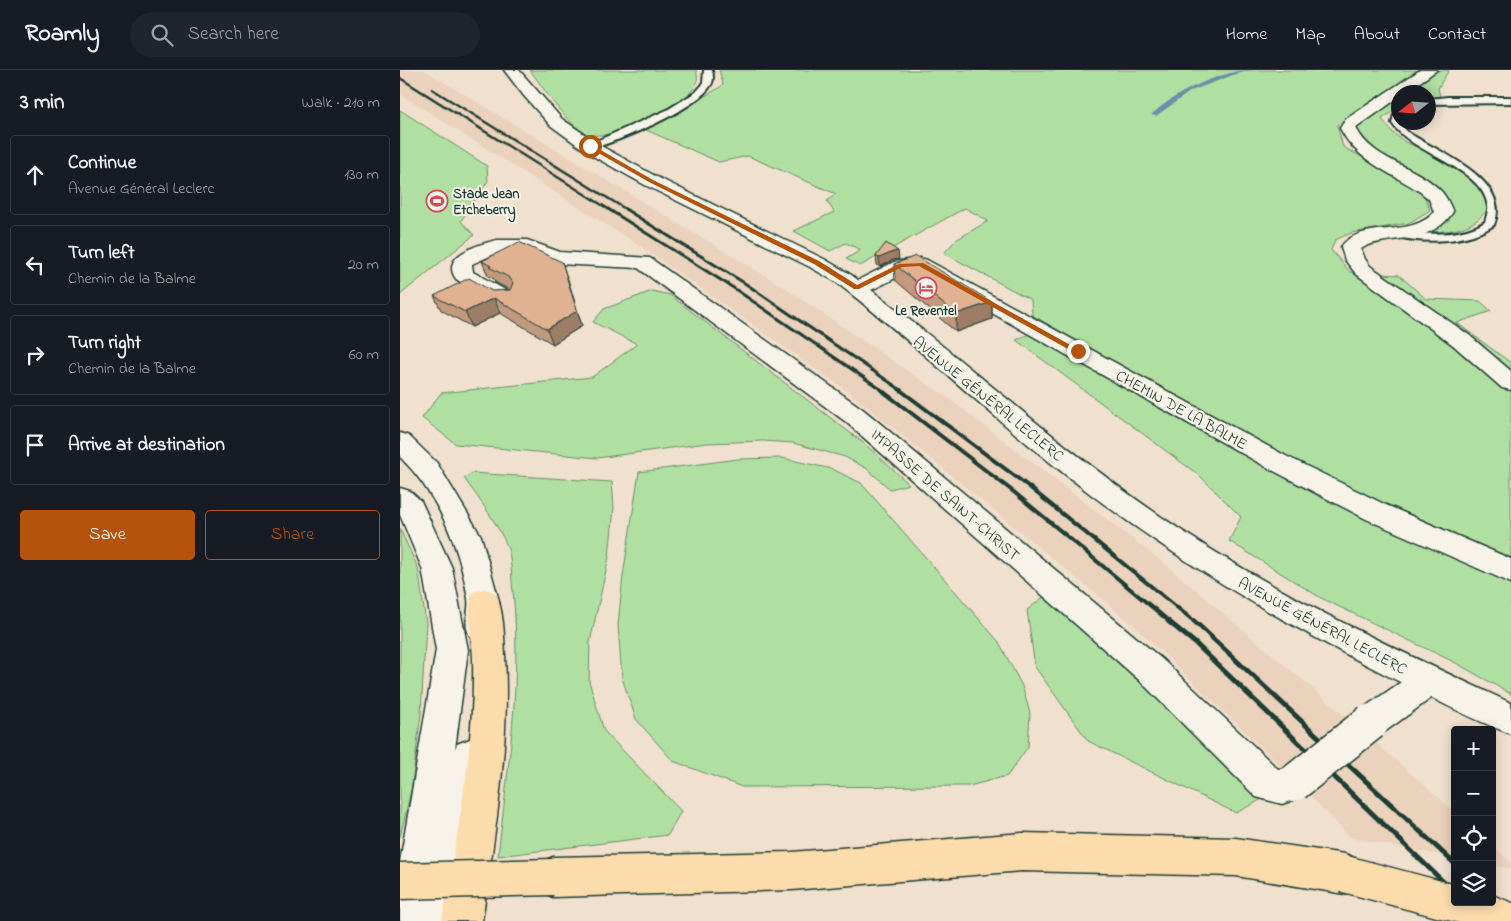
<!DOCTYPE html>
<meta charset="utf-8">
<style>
:root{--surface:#171b24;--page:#20242c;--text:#f1f3f6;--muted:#9ea1a6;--line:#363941;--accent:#b45309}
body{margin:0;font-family:"Indie Flower",sans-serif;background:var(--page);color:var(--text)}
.controls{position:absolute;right:15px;bottom:15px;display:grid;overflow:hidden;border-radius:5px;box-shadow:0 2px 12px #0003}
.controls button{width:45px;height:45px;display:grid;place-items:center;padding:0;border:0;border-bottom:1px solid var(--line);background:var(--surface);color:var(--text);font:25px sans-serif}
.compass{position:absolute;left:991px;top:15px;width:45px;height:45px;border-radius:50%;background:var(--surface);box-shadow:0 2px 12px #0003;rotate:253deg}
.stop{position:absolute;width:15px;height:15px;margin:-11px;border:4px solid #b45309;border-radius:50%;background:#fff}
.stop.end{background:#b45309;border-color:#fff;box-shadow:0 1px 5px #0008}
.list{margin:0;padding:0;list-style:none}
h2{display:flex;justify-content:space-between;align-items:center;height:65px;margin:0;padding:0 20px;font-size:21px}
h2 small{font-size:16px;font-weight:400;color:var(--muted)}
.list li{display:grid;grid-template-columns:32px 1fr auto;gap:15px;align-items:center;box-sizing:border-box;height:80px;margin:0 10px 10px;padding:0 10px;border:1px solid var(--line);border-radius:5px}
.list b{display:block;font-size:19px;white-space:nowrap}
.list p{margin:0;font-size:16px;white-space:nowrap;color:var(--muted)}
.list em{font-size:16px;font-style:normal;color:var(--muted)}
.actions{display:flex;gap:10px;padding:15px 20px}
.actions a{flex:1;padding:11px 0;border:1px solid var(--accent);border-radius:5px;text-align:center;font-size:18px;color:var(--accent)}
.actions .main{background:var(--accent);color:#fff}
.icon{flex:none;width:28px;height:28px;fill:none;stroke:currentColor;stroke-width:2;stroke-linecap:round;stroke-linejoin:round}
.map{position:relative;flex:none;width:1111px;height:851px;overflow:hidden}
header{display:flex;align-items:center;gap:30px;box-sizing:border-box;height:70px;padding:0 25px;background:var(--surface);border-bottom:1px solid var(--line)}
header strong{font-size:24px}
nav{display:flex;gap:28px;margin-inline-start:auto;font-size:18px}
.search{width:350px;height:45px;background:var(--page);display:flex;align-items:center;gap:12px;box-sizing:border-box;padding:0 18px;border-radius:28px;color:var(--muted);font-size:19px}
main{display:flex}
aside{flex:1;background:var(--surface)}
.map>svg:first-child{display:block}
</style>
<header>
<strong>Roamly</strong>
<div class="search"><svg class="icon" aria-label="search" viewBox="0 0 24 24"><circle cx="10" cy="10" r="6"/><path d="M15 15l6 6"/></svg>Search here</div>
<nav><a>Home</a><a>Map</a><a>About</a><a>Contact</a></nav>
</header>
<main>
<aside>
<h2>3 min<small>Walk · 210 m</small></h2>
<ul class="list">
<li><svg class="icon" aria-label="ahead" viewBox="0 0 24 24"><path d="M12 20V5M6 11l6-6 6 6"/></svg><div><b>Continue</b><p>Avenue Général Leclerc</p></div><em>130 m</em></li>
<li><svg class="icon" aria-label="left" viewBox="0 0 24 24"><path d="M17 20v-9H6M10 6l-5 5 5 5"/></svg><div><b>Turn left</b><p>Chemin de la Balme</p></div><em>20 m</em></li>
<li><svg class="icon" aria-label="right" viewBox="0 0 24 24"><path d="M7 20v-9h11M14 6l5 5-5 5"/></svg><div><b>Turn right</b><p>Chemin de la Balme</p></div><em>60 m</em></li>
<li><svg class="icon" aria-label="arrive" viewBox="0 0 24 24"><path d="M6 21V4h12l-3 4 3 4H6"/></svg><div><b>Arrive at destination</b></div></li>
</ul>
<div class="actions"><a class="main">Save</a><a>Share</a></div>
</aside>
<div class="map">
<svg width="1111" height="851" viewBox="0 0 1111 851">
<rect width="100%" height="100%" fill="#f0e0ce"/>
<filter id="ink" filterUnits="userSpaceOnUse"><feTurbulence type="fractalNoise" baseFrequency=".02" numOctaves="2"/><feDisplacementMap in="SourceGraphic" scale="10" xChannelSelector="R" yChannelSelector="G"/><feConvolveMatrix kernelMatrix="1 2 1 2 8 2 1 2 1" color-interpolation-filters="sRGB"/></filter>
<g filter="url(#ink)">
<!-- built -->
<path fill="#ebd2bc" d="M0,0H24L382,216L548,328L760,490L945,646L1055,742V788L951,768L881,696L729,551L453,325L243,178L0,24Z
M1092,775L1111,792V799L1092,795Z"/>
<!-- green -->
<path fill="#b0e0a1" stroke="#688e6a" d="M130,0H296C298,7 298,12 294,18C280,38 208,75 185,63C163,50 145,20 130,0Z
M319,0H1049L1038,18L1040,27L1029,29L1028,22H998V38L982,49L993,63L1005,72L1067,99L1092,133C1074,161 1055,160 1024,163L1037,158L1049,151L1050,142L963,72L957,57L969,50L950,47L937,55L943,77L1005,110L1024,125L1030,140L1009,153L951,163L935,170L931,180L950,202L999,205L1026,229L1080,231L1091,241L1057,253L1111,293V624L1056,593L921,528L829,471L841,447L800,406L616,270L629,264L783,352L935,435L947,419L832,360L632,245L631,230L544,183L556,170L588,151L565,138L460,196L446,189L461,180L446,173L430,181L394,161L434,142L427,131L436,124L348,86L319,92L246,60L319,18L323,14Z
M0,40L87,96L88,111L61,151L74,165L0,225Z
M252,221L270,225L466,375L509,414L490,419L466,398L445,387L393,373L363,371L307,373L197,388L56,374L22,348L41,323L192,307L237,274L193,252L204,239Z
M382,388L432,399L461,413L599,572L622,616L630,643L628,677L607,706L569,716L342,717L273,691L236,649L222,608L218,555L223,506L239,402L338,389Z
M72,403L212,412L214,437L209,487L190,572L189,611L204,661L281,741L268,765L98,786C108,698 122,609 113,521C111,508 112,491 108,479C100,456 78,428 64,408Z
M0,459L18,498L26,553L21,644L11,721L0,767Z
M646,525L730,601L862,729L836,743L688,671L635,597L627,540Z"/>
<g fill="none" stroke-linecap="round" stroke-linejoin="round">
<!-- stream -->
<path fill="#6991a8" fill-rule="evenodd" d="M842,0H852L833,5L791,21L756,46L751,45C776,22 809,7 842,0Z"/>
<!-- service casing -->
<g stroke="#1f3d34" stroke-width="4">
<path id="service" d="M304,0H312C313,5 314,10 311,15C296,40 219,71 190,79L185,76L267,40L296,22L303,14Z
M1048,27H1111V33L1028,34V29Z
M998,42V52C1002,54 1005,60 1009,63C1013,66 1018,68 1022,71C1049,86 1111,114 1094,155C1067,173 1024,174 993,166L992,164L993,162L997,161C1026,164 1060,168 1085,152C1086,147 1089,141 1088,137C1084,97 1012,85 992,53L994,45Z"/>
</g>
<!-- minor casing -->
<g stroke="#1f3d34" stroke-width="3">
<path id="minor" d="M1020,0H1037L1006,22H998V28L956,58C973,92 1018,95 1042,122C1047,128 1050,135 1053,142C1032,173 1001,165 968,175L961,179L965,189L970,196L1069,265L1111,301V320L1102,318L1053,275L956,204L945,190L941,177C960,149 1012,169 1034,142L1029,129L1019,121C991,103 955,90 940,58L946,49Z
M97,170H127L160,182L250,188L464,340L763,590L878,699L894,696L907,701L912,713L907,725L882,734L856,727L739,610L446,352L238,198L157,194L124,182H99L72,194L73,202L107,221L110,226L107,231C89,235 70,218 56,209C39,185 80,174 97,170Z
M520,188L527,190L886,386L986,435L1111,489V513L966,449L868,398L517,201C494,203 471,228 450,222L446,218L450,214L494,192Z
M1029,597L1041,601L1046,611L1041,621L983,663L971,667L959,663L954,652L959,641L1017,601Z"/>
</g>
<!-- secondary casing -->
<g stroke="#1f3d34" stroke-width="3">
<path id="secondary" d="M104,0H119L162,49L203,77L257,107L424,189L450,204C556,282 652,372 760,446C870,522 991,577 1111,633V664C1070,649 1031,627 992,608C875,549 769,486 666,405C587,343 515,273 436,212L410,197L245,115L191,85L150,55L124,26Z
M0,363L9,366L37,393L81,466L99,531L97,557L92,566L81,570L70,566C62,551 70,544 68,529C60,477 38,424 0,387Z
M0,418L10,421L21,431L52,498L68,580L55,679L57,674L70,669L83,674L88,685L61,851H0V792L36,580L22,498L0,445Z"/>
</g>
<!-- trunk casing -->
<g stroke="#1f3d34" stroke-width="3">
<path id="trunk" d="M622,763L836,768L945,784L959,790L965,804L959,818L945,824L836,806L622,801L392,820L153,827L139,821L133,807L139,793L153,787L392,782Z"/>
</g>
<!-- motorway casing -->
<g stroke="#1f3d34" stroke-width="3">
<path id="motorway" d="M84,519L95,522C104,540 104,566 105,586C110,675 95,763 82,851H42C57,765 75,678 73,590C73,571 65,538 73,522Z"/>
</g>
<!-- service -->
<use href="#service" fill="#f7f3e8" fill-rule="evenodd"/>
<!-- minor -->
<use href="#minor" fill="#f7f3e8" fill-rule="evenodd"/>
<!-- secondary -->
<use href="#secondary" fill="#f7f3e8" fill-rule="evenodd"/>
<!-- trunk -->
<use href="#trunk" fill="#fcdcac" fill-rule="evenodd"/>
<!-- motorway -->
<use href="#motorway" fill="#fcdcac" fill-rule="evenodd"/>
<!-- rail-far3 -->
<path stroke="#1f3d34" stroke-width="2.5" d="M0,8L210,140
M32,19L227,140"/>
<!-- rail-far2 -->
<path stroke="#1f3d34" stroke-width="3" d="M208,139L335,219L482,320
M225,139L346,214L501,320"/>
<!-- rail-far1 -->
<path stroke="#1f3d34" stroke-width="4" d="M480,319L615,423L770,552
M499,319L628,416L795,552"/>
<!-- rail -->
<path stroke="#1f3d34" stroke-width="5" d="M768,551L795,573L1055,823
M794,551L1055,794
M1092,829L1111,847
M1065,832L1084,851"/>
<!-- minor-bridge casing -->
<g stroke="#1f3d34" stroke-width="39" stroke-linecap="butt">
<path id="minor-bridge" d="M894,713L971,652"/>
</g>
<!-- trunk-bridge casing -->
<g stroke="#1f3d34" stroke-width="39" stroke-linecap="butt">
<path id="trunk-bridge" d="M945,804L1084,841L1109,851
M0,811L153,807"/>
</g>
<!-- minor-bridge -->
<use href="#minor-bridge" stroke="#f7f3e8" stroke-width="36"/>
<!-- trunk-bridge -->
<use href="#trunk-bridge" stroke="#fcdcac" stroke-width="36"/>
</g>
<!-- wall -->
<path fill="#c1997d" stroke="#1f3d34" d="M476,186L499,189L493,190L480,197L477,195Z
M82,191L167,206L182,256L153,274L100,243L72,257L41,240L34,226L110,220L95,212L94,209L88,206Z
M494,194L592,232V249L556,262L495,210Z"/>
<!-- shaded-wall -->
<path fill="#9d7d66" stroke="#1f3d34" d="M498,181L499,189L493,190L480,197L479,188L493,182Z
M162,192L182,256L153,274L147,259Z
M94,228L100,243L72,257L65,242Z
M592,232V249L556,262V244Z"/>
<!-- building -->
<path fill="#e0b291" stroke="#1f3d34" d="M119,172L162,192L177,241L147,259L94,228L65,242L34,226L69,208L92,221L110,220L113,213L110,208L89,197L91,196L82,191Z
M486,173L498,181L493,182L479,188L476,186Z
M516,186L592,232L556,244L494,194Z"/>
</g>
<!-- route -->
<path fill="#b45309" d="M190,74L253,110L419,191L457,215L499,194L523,193L681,281L675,283L519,196L502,197L459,219H454L414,194L249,112L188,77Z"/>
<!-- icons -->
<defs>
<g id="stadium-ring" transform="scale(1.125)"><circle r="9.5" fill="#f7f3e8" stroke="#d1495b" stroke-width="1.5"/><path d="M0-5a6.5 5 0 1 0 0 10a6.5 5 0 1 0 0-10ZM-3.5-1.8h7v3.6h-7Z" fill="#d1495b"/></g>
<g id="hotel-ring" transform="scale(1.125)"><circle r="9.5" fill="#f7f3e8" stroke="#d1495b" stroke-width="1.5"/><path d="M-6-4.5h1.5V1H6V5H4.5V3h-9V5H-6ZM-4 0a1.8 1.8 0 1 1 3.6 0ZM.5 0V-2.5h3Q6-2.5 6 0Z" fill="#d1495b"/></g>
</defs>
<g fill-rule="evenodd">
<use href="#stadium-ring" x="37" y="131"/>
<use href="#hotel-ring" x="526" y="218"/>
</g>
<g text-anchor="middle" stroke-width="4" stroke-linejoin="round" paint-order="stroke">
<!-- far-poi labels -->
<g font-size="14" font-weight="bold" fill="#1f3d34" stroke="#f7f3e8" text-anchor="start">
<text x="53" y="128">Stade Jean<tspan x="53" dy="16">Etcheberry</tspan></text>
<text x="526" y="245" text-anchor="middle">Le Reventel</text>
</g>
<!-- street labels -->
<g font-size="16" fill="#1f3d34" stroke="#f7f3e8">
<text transform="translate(589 328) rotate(39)" y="6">AVENUE GÉNÉRAL LECLERC</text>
<text transform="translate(782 339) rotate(29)" y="6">CHEMIN DE LA BALME</text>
<text transform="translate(546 424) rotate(41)" y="6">IMPASSE DE SAINT-CHRIST</text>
<text transform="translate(923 555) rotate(28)" y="6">AVENUE GÉNÉRAL LECLERC</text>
</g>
</g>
</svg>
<div class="controls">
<button>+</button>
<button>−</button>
<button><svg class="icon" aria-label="locate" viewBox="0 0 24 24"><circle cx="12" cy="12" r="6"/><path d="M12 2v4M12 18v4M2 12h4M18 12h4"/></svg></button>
<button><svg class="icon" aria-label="layers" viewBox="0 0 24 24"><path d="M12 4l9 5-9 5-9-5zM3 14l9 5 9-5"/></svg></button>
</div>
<svg class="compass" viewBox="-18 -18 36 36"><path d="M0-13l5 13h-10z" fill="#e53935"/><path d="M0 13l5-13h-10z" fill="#9ea1a6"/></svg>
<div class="stop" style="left:190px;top:76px"></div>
<div class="stop end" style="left:678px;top:281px"></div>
</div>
</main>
